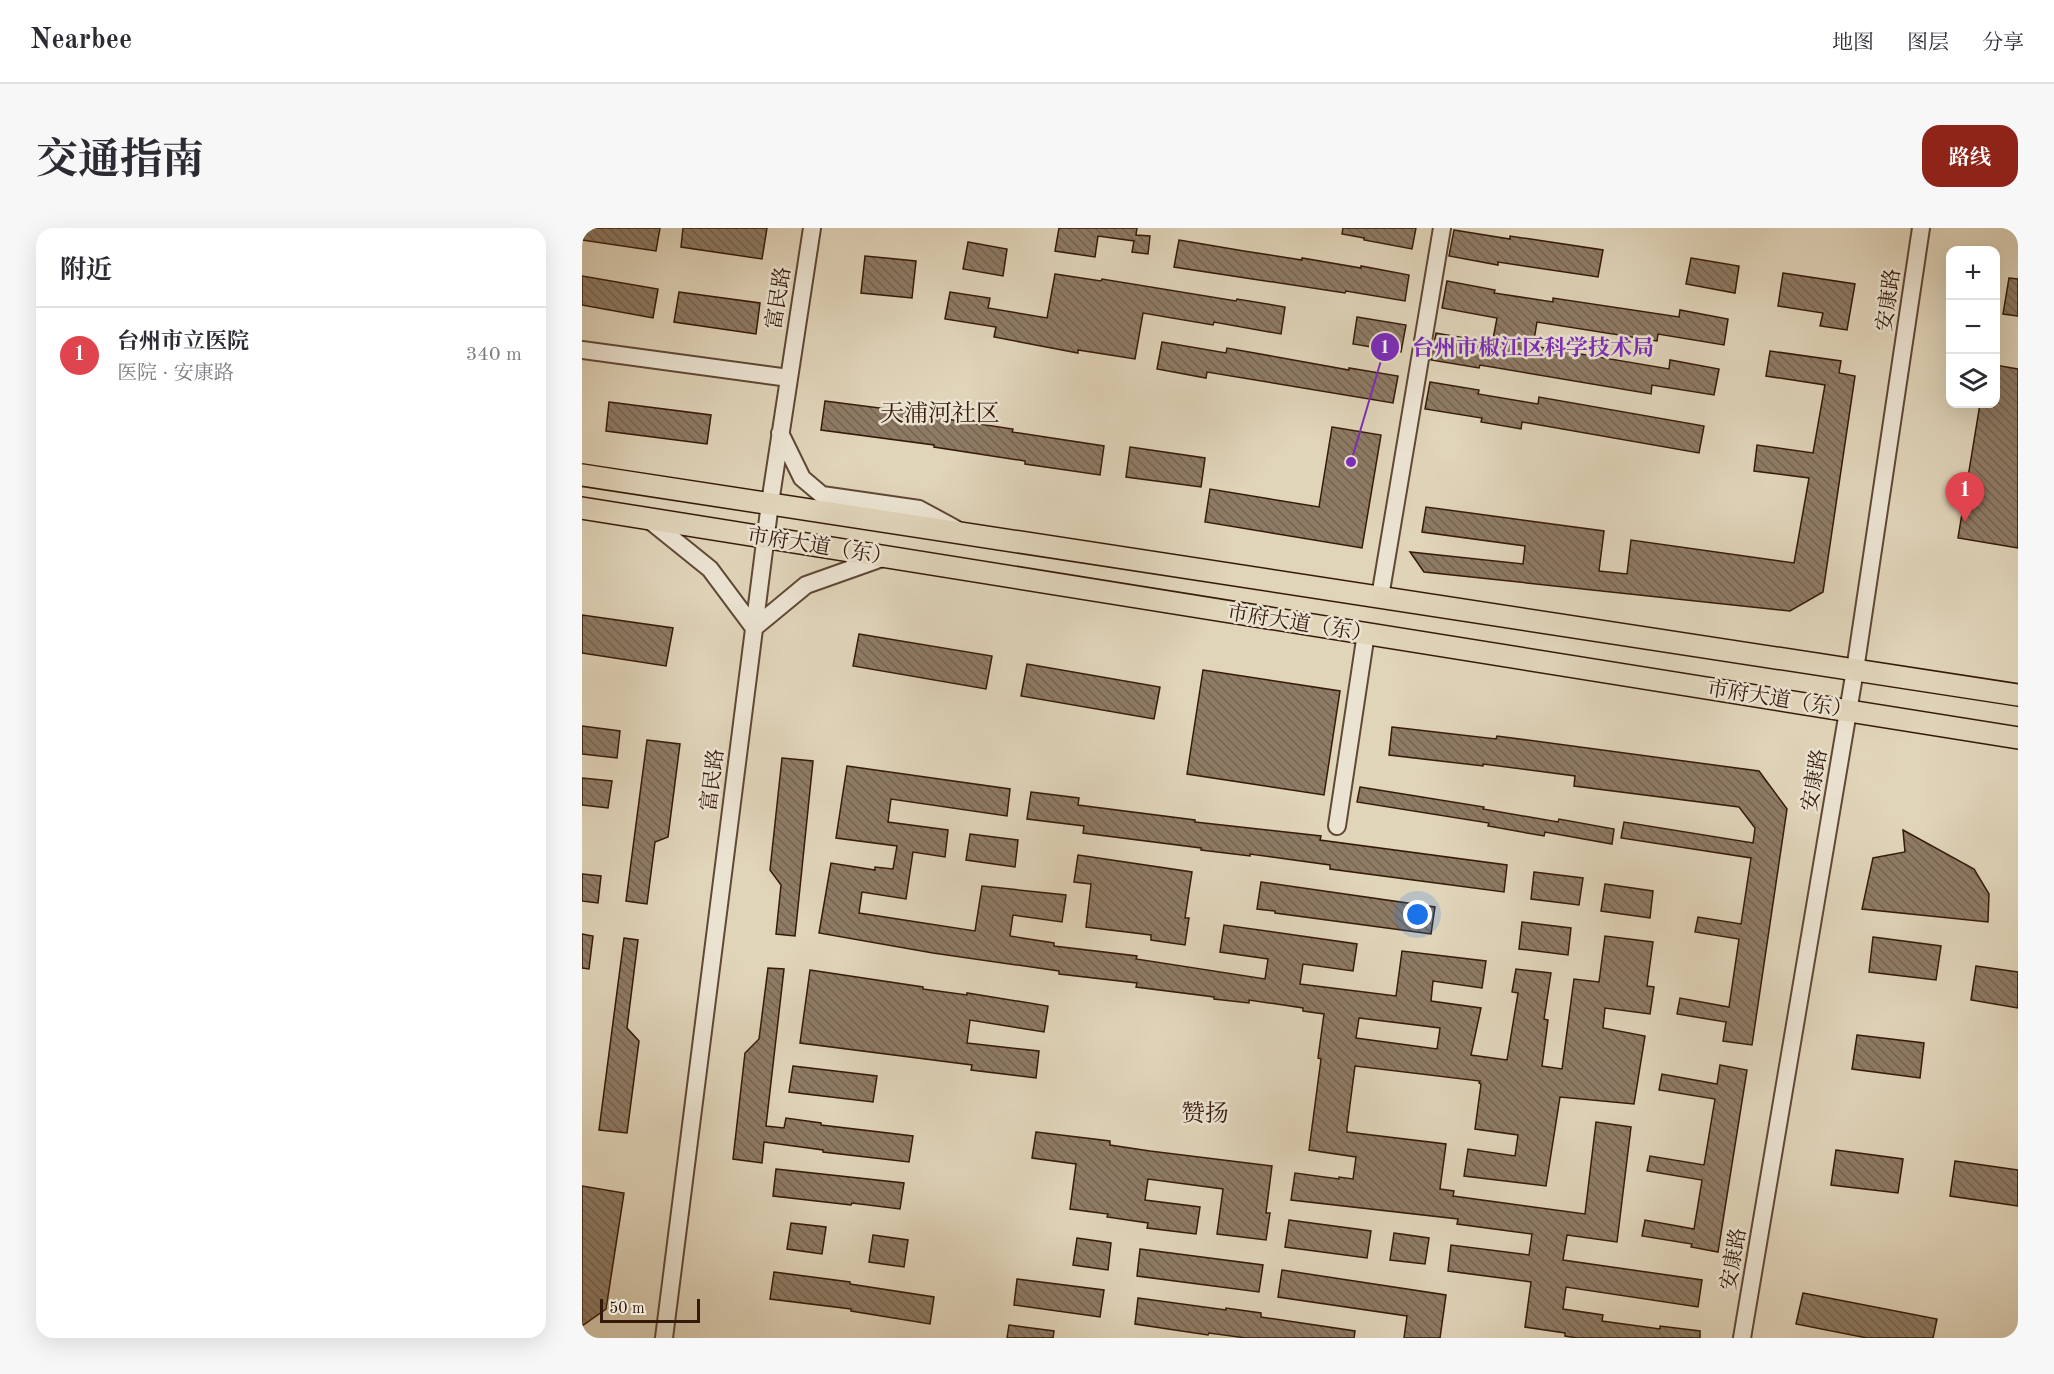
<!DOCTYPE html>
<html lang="zh">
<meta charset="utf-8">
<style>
:root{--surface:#fff;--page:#f7f7f7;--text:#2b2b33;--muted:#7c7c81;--line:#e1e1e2;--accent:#8f2418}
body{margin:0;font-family:"Old Standard TT","Noto Serif SC",serif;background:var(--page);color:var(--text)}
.controls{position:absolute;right:18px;top:18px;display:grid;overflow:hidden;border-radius:12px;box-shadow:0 6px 24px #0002}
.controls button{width:54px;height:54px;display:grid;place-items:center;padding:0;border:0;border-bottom:2px solid var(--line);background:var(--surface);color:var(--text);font:30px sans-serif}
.scale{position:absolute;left:18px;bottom:15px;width:100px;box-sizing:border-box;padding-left:6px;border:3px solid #361a09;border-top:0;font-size:16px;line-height:21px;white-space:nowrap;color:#361a09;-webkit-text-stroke:4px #ebe3d2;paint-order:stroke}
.you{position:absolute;left:836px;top:687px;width:21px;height:21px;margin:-15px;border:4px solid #fff;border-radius:50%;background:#1a73e8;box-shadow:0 0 0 9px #1a73e833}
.badge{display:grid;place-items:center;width:39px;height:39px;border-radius:50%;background:var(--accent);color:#fff;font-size:20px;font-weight:700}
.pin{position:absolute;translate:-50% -50px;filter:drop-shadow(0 2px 3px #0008)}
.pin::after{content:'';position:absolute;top:32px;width:21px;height:18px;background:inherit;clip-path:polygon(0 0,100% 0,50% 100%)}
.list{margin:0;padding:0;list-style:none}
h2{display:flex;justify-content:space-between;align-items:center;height:78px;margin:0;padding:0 24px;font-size:26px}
h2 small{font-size:20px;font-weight:400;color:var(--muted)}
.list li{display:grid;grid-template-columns:39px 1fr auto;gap:18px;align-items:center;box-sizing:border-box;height:96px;padding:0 24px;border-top:2px solid var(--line)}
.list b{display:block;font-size:22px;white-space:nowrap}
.list p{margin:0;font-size:20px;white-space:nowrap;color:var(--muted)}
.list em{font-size:20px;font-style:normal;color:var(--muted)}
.icon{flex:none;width:33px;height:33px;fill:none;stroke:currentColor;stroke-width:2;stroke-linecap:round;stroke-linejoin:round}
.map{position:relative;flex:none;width:1436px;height:1110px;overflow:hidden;border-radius:18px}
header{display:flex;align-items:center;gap:36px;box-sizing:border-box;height:84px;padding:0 30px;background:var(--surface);border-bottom:2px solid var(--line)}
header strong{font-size:28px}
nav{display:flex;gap:33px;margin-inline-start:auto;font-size:21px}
.intro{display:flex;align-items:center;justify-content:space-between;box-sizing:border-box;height:144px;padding:0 36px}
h1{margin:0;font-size:42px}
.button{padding:15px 27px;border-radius:18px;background:var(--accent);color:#fff;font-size:21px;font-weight:700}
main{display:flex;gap:36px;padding:0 36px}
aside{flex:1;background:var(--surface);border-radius:18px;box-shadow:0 6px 24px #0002}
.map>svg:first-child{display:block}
</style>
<header>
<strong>Nearbee</strong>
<nav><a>地图</a><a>图层</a><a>分享</a></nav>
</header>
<div class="intro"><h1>交通指南</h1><a class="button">路线</a></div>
<main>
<aside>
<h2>附近<small></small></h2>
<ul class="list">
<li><span class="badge" style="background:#e0444e">1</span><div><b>台州市立医院</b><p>医院 · 安康路</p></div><em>340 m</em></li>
</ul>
</aside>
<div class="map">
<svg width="1436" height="1110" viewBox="0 0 1436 1110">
<defs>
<pattern id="building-back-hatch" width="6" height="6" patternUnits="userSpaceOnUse" patternTransform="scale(1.5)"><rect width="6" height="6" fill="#8e7b65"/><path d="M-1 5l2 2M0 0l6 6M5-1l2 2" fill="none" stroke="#756451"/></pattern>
</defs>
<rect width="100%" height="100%" fill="#e0d4b9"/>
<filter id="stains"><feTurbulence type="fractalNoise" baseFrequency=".00333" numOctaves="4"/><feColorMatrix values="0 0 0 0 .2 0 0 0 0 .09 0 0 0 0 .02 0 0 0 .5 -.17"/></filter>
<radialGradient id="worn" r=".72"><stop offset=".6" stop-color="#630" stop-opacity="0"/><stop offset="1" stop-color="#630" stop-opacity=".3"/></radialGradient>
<!-- building -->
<path fill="url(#building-back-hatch)" stroke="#361a09" stroke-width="1.5" fill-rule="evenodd" d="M0,0H78L74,23L0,12Z
M101,0H185L180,31L99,19Z
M477,0H555L554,7L568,8L566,26L550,24L552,13L516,8L513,29L473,23Z
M761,0H834L830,21L782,12V10L760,6Z
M872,2L928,11V8L1021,22L1016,49L916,34V37L867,28Z
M597,12L662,23L720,32V30L779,40V38L827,47L823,73L764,63L763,65L592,39Z
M386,14L425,21L421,48L381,41Z
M283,28L334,33L330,70L279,65Z
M1109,30L1157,38L1153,65L1104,56Z
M1201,45L1273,56L1265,102L1238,98L1241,85L1196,78Z
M473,46L519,53L520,51L654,73L655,71L703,79L699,106L632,94L631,97L561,85L553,131L496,122V125L412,109L414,99L363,91L368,64L408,70L406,80L465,90Z
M0,48L76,61L71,90L0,77Z
M1427,50L1436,51V88L1421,86Z
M865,53L913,62L912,65L971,74V70L1097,89L1098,82L1146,91L1142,117L1076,106L1075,113L955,94L951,118L1087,141L1088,132L1137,141L1132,167L1070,157L1069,166L898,137L897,140L849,132L854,105L907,114V110L911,111L915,90L860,80Z
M97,64L178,75L174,106L92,94Z
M775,89L824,97L819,124L771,116Z
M580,114L644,125L645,120L767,142V140L816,148L811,175L625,144L624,150L575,141Z
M1188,123L1259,133L1257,145L1273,148L1241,364L1208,383L842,344L828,324L941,336L943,318L840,304L844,279L1022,303L1017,343L1045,346L1049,312L1212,335L1227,250L1172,243L1175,217L1231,225L1243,157L1184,148Z
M1413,137L1436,141V320L1376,310L1398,176H1413Z
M848,154L897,162L896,166L956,176L957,169L1122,198L1117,225L940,194L939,201L899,194L900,190L843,181Z
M243,173L345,186L344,188L431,201L430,204L522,218L518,247L443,236V233L352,219V217L239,202Z
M27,174L129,187L125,216L24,203Z
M750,199L799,207L780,320L623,294L628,261L737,279Z
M548,219L623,230L619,259L544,249Z
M0,387L91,400L84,438L0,425Z
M277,406L410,428L404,461L271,438Z
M445,436L578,459L572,491L439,468Z
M621,442L758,463L742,567L605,546Z
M0,498L38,503L35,530L0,526Z
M810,499L914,511L915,508L1177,543L1205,581L1170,817L1141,813L1144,794L1095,786L1098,770L1147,779L1157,711L1113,704L1116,689L1159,696L1169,630L1039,610L1042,594L1171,615L1173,600L1157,579L992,558L993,548L901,536V538L807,527Z
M65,512L98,516L86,609L73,614L65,676L44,673Z
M200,530L231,533L213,708L194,706L199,657L188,642Z
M265,538L428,561L425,588L309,571L306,594L366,602L363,629L331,624L324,671L280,664L277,685L393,703L400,658L484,667L480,694L431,687L428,708L472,715V718L555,728L554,731L683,751L686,731L638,724L642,697L775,716L771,743L721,736L718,756L814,768L820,723L904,733L900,760L851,753L849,773L899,780L889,827L925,832L936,765L930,764L934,741L969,745L962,791L966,792L960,838L980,841L992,751L1017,754L1023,708L1071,714L1065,758L1072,759L1068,786L1023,780L1021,800L1063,808L1052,876L978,869L964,958L882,948L886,921L933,928L936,907L893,901L899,856L897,855L898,853L773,838L765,900V904L864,916L858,961L872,963L871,968L1003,986L1014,894L1049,899L1035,1014L985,1007L981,1032L1120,1052L1116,1079L984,1059L981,1081L1021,1087L1020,1093L1078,1101V1098L1118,1103V1110H995L983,1108V1105L943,1099L949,1054L866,1043L869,1017L947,1027L950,1006L875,996L876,991L709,972L713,945L757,951V949L771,951L774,929L727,922L739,831L736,830L742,786L721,783V780L667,772V775L632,771V769L554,759L555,755L477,746V743L351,725L237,705L249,635L293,642V639L311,641L315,618L254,610ZM777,790L858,800L855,821L774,810Z
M0,550L30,553L26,580L0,577Z
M778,559L902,579L901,581L976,594L977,591L1032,601L1030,616L963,604L962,608L906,598L907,595L775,574Z
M449,564L497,570L496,577L613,592V594L739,608L738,612L925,637L922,664L748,641V637L668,626V628L619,622V620L501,605L502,598L445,591Z
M1321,602L1392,641L1407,666L1406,694L1280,681L1291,630L1323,624Z
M388,606L436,612L433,639L384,632Z
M496,627L610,644L603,690H607L603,717L569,712V707L504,699L509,656L492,654Z
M952,644L1001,650L997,677L949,671Z
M0,646L19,648L16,675L0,673Z
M679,654L853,679L849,706L693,685V683L675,681Z
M1023,656L1071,663L1068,690L1019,683Z
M940,694L989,700L986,727L937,721Z
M0,706L11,708L7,741L0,740Z
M1291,709L1359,718L1354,752L1287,744Z
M42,710L56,712L45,800L57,813L45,905L17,902Z
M1394,738L1436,744V780L1389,772Z
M186,740L202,741L184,898L202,900L204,890L239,895V897L331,908L327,934L241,924V922L182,914L180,935L151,931L163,825L177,811Z
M228,742L341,759V761L385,767V765L466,778L462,804L388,792L385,815L457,823L454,850L389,842L390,837L218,815Z
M1275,807L1342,815L1338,850L1270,841Z
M1138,837L1165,842L1136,1024L1109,1019L1110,1016L1060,1008L1063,992L1112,1001L1120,952L1065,943L1068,928L1122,937L1133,871L1077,862L1080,846L1135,856Z
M211,838L295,848L291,874L207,864Z
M454,904L528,913V917L568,923L690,938L684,985H688L684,1012L635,1006L641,961L566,951L563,972L618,979L614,1006L565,1000L566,995L525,989L526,986L488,981L494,936L450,930Z
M1254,922L1321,931L1316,965L1249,957Z
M1373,933L1436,942V978L1368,968Z
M194,941L322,955L318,981L270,975L269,977L191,968Z
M0,958L42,965L24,1081L0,1098Z
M707,992L789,1003L785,1030L703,1019Z
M209,995L244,999L240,1026L205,1021Z
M812,1005L847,1010L843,1036L808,1032Z
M291,1007L326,1012L322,1039L287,1034Z
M495,1010L529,1015L526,1042L491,1037Z
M558,1021L681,1037L677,1064L555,1048Z
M700,1042L864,1067L858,1110H822L825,1088L696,1069Z
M192,1044L268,1054V1056L352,1069L348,1096L269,1083V1081L188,1071Z
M435,1051L522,1062L518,1089L432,1077Z
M1221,1065L1355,1091L1351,1110H1285L1214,1096Z
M556,1070L644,1082V1080L679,1085V1089L773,1103L772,1110H664L627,1105L626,1107L553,1096Z
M427,1097L472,1103L471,1110H425Z"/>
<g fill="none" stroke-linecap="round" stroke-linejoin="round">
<!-- minor casing -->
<g stroke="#604835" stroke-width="20">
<path id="minor" d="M0,122L207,150
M198,205L220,250L240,267L337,281L374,301
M66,291L128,341L172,400L224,357L303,329
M798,369L860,0
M755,598L784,405
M82,1110L188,275L230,0
M1160,1110L1273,442L1339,0"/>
</g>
<!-- major casing -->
<g stroke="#361a09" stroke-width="24">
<path id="major" d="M0,247L1436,467
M0,280L1436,510"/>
</g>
<!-- minor -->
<use href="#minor" stroke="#ebe3d2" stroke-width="16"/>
<!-- major -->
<use href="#major" stroke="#e0d4b9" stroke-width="21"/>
</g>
<g text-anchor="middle" stroke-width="5" stroke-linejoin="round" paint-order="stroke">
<!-- street labels -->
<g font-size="21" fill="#361a09" stroke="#ebe3d2">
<text transform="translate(196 70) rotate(-81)" y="7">富民路</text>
<text transform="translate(1306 72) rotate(-82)" y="7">安康路</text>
<text transform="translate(238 318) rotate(9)" y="7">市府大道（东）</text>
<text transform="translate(718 395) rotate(9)" y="7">市府大道（东）</text>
<text transform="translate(1198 471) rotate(9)" y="7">市府大道（东）</text>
<text transform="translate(130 552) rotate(-83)" y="7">富民路</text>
<text transform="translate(1232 552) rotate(-80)" y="7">安康路</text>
<text transform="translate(1151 1031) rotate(-80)" y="7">安康路</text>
</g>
<!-- quarter labels -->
<g font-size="24" fill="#361a09" stroke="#ebe3d2">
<text x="358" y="193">天浦河社区</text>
<text x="623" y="893">赞扬</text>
</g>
</g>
<!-- callouts -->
<path fill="none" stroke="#7b2cbf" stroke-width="2" d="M769 234L803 119"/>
<g fill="#7b2cbf" stroke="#ebe3d2" stroke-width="2">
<circle cx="769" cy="234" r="6"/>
<circle cx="803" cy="119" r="15"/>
</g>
<g font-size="18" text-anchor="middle" font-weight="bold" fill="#fff">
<text x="803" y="125">1</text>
</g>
<g font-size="22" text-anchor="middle" font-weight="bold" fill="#7b2cbf" stroke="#ebe3d2" stroke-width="5" stroke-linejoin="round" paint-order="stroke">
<text x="951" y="127">台州市椒江区科学技术局</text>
</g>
<rect width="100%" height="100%" filter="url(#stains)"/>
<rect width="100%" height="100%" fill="url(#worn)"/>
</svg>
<div class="controls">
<button>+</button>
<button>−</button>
<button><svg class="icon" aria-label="layers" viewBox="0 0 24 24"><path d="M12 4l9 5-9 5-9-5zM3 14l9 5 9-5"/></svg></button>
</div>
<div class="scale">50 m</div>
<div class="you"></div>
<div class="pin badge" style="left:1383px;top:294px;background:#e0444e">1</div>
</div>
</main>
